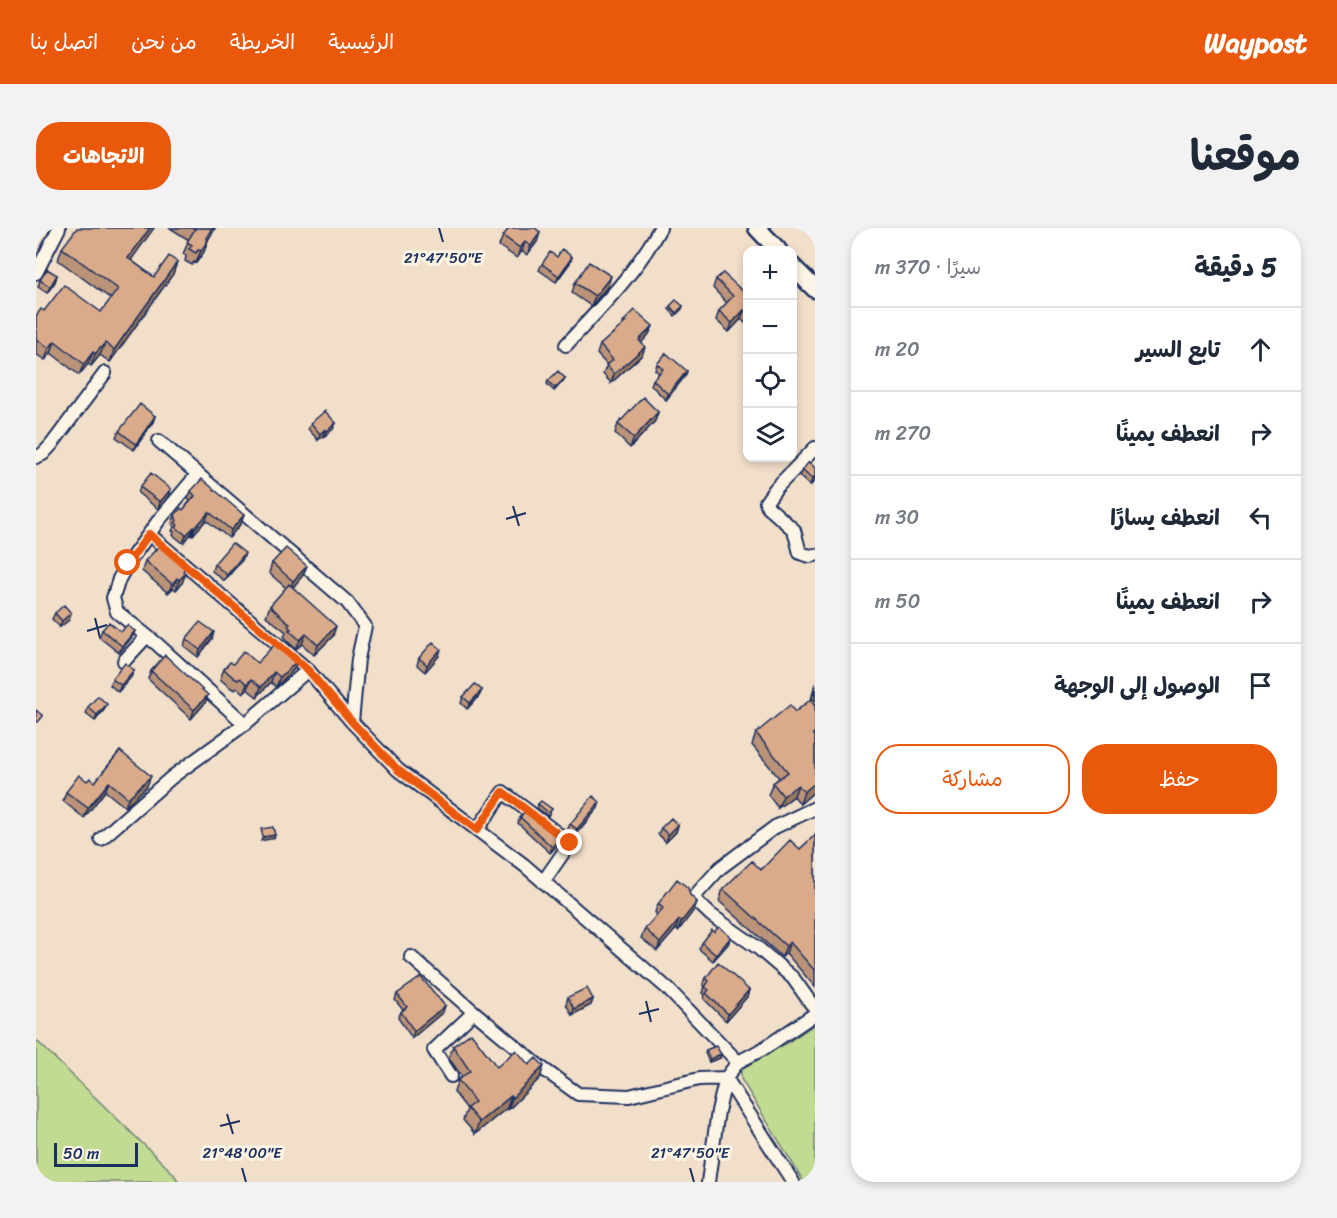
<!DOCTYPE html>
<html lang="ar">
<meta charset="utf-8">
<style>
:root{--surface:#fff;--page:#f2f2f3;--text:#1f2937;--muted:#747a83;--line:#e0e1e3;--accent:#ea580c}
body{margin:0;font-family:Sriracha,"Playpen Sans Arabic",sans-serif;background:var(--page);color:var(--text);direction:rtl}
.controls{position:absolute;right:18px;top:18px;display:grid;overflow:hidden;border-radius:12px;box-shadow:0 3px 9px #0003}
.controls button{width:54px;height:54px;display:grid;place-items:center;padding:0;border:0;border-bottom:2px solid var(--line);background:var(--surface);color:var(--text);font:30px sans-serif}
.scale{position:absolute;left:18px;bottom:15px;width:84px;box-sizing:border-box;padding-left:6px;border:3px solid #1b2f5e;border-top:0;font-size:16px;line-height:21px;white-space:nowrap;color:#1b2f5e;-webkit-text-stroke:4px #fcf5e5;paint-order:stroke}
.stop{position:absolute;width:18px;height:18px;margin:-14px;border:4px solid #ea580c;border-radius:50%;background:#fff}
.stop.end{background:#ea580c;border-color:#fff;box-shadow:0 2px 6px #0008}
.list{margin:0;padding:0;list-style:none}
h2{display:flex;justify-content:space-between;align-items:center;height:78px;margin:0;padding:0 24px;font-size:26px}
h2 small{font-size:20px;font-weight:400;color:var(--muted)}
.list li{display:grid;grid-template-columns:39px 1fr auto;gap:18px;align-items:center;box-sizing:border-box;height:84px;padding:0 24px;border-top:2px solid var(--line)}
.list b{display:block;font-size:22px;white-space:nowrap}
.list em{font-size:20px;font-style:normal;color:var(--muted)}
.actions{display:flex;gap:12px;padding:18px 24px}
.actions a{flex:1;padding:14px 0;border:2px solid var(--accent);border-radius:24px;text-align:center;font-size:21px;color:var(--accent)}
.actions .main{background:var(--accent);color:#fff}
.icon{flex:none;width:33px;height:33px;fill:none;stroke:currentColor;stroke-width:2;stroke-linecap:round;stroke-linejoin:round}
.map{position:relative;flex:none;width:779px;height:954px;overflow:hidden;direction:ltr;border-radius:24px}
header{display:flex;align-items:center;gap:36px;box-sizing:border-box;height:84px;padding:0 30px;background:var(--accent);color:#fff}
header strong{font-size:28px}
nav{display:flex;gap:33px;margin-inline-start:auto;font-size:21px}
.intro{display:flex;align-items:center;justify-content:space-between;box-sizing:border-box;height:144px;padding:0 36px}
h1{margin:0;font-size:42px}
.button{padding:15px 27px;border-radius:24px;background:var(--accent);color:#fff;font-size:21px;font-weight:700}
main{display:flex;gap:36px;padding:0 36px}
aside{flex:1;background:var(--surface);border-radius:24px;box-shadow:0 3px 9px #0003}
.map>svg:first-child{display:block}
</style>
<header>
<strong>Waypost</strong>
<nav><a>الرئيسية</a><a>الخريطة</a><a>من نحن</a><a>اتصل بنا</a></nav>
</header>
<div class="intro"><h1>موقعنا</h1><a class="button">الاتجاهات</a></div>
<main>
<aside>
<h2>5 دقيقة<small>سيرًا · 370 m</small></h2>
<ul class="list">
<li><svg class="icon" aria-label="ahead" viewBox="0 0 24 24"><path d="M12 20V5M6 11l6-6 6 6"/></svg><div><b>تابع السير</b></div><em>20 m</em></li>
<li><svg class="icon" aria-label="right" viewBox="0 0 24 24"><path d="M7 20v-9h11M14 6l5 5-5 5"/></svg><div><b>انعطف يمينًا</b></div><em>270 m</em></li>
<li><svg class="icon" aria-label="left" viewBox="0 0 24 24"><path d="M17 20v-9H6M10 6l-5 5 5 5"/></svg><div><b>انعطف يسارًا</b></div><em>30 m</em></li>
<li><svg class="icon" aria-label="right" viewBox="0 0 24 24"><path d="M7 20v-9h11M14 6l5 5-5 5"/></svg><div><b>انعطف يمينًا</b></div><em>50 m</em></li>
<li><svg class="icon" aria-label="arrive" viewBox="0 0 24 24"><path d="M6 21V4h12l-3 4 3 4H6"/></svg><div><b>الوصول إلى الوجهة</b></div></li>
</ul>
<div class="actions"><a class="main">حفظ</a><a>مشاركة</a></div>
</aside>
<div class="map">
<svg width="779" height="954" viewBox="0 0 779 954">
<rect width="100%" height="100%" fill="#f2dfca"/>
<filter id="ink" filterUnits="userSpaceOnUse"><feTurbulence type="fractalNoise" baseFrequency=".0167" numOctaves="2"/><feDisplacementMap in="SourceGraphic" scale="12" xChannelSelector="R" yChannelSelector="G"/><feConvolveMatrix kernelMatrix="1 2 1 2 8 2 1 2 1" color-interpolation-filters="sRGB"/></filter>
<g filter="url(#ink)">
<!-- green -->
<path fill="#c2db92" stroke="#6e8578" stroke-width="1.5" d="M779,796V954H768L705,851V842L713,835L751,815Z
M0,812L137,945L143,954H0Z"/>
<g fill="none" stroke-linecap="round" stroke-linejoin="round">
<!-- street casing -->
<g stroke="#1b2f5e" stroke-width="16">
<path id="street" d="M0,45L23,0
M530,117C564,80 600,45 624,0
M123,213L311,374L329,398L322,431L316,494
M779,220L740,260L730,274L732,279L758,302L764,325L774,328L779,327
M0,229L7,226L16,216L69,145
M162,246L123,292L92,335L83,351L77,370L81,384L121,416L209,496
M113,306L272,442L316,494L362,542L488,637L631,760L702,834
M88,433L111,408
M779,580L739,599L684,640L657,670L675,687L722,720L757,750L779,781
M441,602L467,564L534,615L507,654
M65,611L136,549L209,496L272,442
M375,729L438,784
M415,848L398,822L438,784L503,838L542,866L593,868L663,851L690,850L757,954
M672,954L682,883L690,850L702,834L727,821L779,786"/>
</g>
<!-- secondary casing -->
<g stroke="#1b2f5e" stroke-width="21">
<path id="secondary" d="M721,0L742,22
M756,38L779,61"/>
</g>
<!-- street -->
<use href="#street" stroke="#fcf5e5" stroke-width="12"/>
<!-- secondary -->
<use href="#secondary" stroke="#fcf5e5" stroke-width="16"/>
</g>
<!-- wall -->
<path fill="#bb9378" stroke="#1b2f5e" stroke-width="1.5" d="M134,0H179L172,12L168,24L160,35L158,34L156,37L149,33L150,28L147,26L153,12Z
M504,4L501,14L491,27L486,23L481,30L463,18L467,8Z
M26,20L95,32L118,49L141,34L137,46L74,134L64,127L55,138L52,136L43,147L15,125L9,132L0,126V88L8,83L65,84L75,71L22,32Z
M521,29H536L534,35L520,54L503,42L506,36Z
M21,47L19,54L11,65L2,59L4,52Z
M680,51L711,67V97L705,91L693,104L680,92L683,83L691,75L677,60Z
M539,55L572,58L555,78L536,65Z
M634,78H647L646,81L639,88L633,81Z
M588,93L617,98L613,106L605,115L609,119L606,127L575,155L567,146L571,137L561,126L564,117L586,98Z
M621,136L651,143L649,148L630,172L615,157L617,152L623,145L619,142Z
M529,150L527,153L518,163L511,156L512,153Z
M622,184L619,193L594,220L579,205L582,196Z
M119,188L117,194L98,222L80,209L83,203Z
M275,195H300L297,201L288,209L287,208L282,212L272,201Z
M766,242L779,252L774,258L763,248Z
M104,259L135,261L133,268L122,281L102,265Z
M155,263L208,287L205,295L193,310L170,292L156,308L155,306L147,315L137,307L138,304L136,303L138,299L136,295L139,287L147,282L154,273L152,271Z
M206,332L188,353L176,343L178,336Z
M109,333L149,345L146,355L140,362L137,360L132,365L106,343Z
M236,335L267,347L257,359L297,408L278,427L266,416L260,421L250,412V410L248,408L250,404L230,388L234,378L250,360L233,345Z
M19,385L33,392L24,399L16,391Z
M66,402L85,404L99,403L96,409L83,425L63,409Z
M150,411H176L162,429L148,418Z
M403,428L389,444L381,437L383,430Z
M262,432L258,441L240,459L235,454L221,469L211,461L207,465L201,460L199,462L195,460L184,451L188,441L197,436Z
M98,442L95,449L82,464L74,457L76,451Z
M115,443L169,475L155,491L112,451Z
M779,455V563L764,576L758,568L742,580L732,567L737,555L743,550L716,517L720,505L759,484L775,472Z
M446,462L443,468L431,481L425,475L427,469Z
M52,479L68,482L59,493L50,486Z
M84,523L111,558L89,579L69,563L48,590L27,573L30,564L51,553L59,554Z
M502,576L516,581L512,588L501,580Z
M562,580L538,608L531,603L534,596Z
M484,589L522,616L514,625L482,595Z
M642,597L640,604L630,614L622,606L625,600Z
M779,607V759L750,725L746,729L683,673L687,661L764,621Z
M654,667L661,674L658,682L642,703L640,701L621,723L605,710L609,701L621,687L619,684L622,676Z
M666,715L692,716L677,733L663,721Z
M670,750L713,762L711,769L690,793L668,771L669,767L667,765L669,758L667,757Z
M361,766L407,784L376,810L362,790L365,784L367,782L359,772Z
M532,769L557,771L555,777L536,787L530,776Z
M417,818L461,839L504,850L472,882L471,880L439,906L427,892L431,881L418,864L422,852L426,849L413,830Z
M670,822L684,830L673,834L669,825Z"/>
<!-- shaded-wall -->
<path fill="#987861" stroke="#1b2f5e" stroke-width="1.5" d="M114,0H118L88,42L92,30Z
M176,0H179L167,20L172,12L168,24L160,35L170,10Z
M504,4L501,14L491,27L495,18Z
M489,14L486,23L481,30L484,20Z
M536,29L534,35L520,54L523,48Z
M141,34L137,46L74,134L78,122Z
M21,47L19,54L11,65L14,59Z
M575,48L572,58L555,78L559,68Z
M708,82L705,91L693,104L696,95Z
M617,98L613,106L600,121L603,112Z
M19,113L15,125L9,132L13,120Z
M69,115L64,127L55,138L59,126Z
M609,119L606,127L575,155L578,146Z
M57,124L52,136L43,147L48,136Z
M651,143L649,148L630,172L632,166Z
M529,150L527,153L518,163L519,160Z
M622,184L619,193L594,220L598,210Z
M119,188L117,194L98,222L100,216Z
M300,195L297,201L288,209L291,203Z
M289,201L287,208L282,212L284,206Z
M779,248V252L774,258L776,251Z
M135,261L133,268L122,281L124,274Z
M173,284L170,292L156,308L159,300Z
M208,287L205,295L193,310L195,302Z
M158,299L155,306L147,315L150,307Z
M209,325L206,332L188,353L191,347Z
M271,338L267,347L254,363L257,353Z
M150,345L146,355L140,362L143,352Z
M141,350L137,360L132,365L136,356Z
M35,385L33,392L24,399L26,393Z
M300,398L297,408L278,427L282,417Z
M99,403L96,409L83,425L86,418Z
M178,404L176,411L162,429L164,422Z
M270,406L266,416L260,421L264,412Z
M405,421L403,428L389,444L391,437Z
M262,432L258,441L240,459L244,449Z
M98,442L95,449L82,464L85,457Z
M238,444L235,454L221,469L225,459Z
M215,451L211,461L207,465L211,456Z
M446,462L443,468L431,481L434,475Z
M172,467L169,475L155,491L158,482Z
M71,476L68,482L59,493L61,487Z
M115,548L111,558L89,579L92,570Z
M73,554L69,563L48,590L52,580Z
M779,555V563L764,576L768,564Z
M762,557L758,568L742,580L747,568Z
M564,574L562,580L538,608L541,601Z
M642,597L640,604L630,614L632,607Z
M239,607L238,610L225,613L227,609Z
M524,610L522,616L514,625L516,619Z
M661,674L658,682L642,703L645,694Z
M643,692L640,701L621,723L624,715Z
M695,709L692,716L677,733L680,727Z
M754,714L750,725L746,729L750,718Z
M713,762L711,769L690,793L692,786Z
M557,771L555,777L536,787L538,781Z
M409,778L407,784L376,810L378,803Z
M685,826L684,830L673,834L674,831Z
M508,838L504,850L472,882L476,870Z
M475,868L471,880L439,906L443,894Z"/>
<!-- building -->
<path fill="#d9ab8b" stroke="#1b2f5e" stroke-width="1.5" d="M41,0H114L92,30L118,49L133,28L141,34L78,122L69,115L59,126L57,124L48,136L19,113L13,120L0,111V88L5,81L8,83L28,57L65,84L82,61L26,20Z
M157,0H176L170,10L172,12L165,23L162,22L160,25L153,21L156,17L151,14L159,1Z
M473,0H499L504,4L495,18L489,14L484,20L467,8Z
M526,21L536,29L523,48L506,36L514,24L521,29Z
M553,34L575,48L559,68L539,55Z
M11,41L21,47L14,59L4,52Z
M687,45L711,67V86L708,82L696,95L683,83L697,68L680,51Z
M640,72L647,78L640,85L634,78Z
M599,82L617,98L603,112L609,119L578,146L570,137L577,132L564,117L590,94L588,93Z
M630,125L651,143L632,166L617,152L627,141L621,136Z
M522,143L529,150L519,160L512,153Z
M607,169L622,184L598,210L582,196Z
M104,176L119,188L100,216L83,203Z
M289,183L300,195L291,203L289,201L284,206L275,195Z
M773,234L779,240V248L776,251L766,242Z
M115,245L135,261L124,274L104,259Z
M166,251L208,287L195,302L173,284L159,300L158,299L150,307L140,299L142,297L139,295L141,293L139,287L145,280L147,282L159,268L155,263Z
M126,315L152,337L147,343L150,345L143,352L141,350L136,356L109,333Z
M196,315L209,325L191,347L178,336Z
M250,320L271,338L257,353L236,335Z
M253,356L300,398L282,417L270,406L264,412L253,402L255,401L252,398L254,396L234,378Z
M28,377L35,385L26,393L19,385Z
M73,394L85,404L91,397L99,403L86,418L66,402Z
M164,394L178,404L164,422L150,411Z
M241,414L262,432L244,449L238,444L225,459L215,451L211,456L204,450L202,452L198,450L188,441L194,434L197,436L208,423L221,435Z
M397,414L405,421L391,437L383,430Z
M129,427L172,467L158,482L115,443Z
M89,435L98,442L85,457L76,451Z
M439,456L446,462L434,475L427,469Z
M779,459V472L776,471Z
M62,468L71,476L61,487L52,479Z
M774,472L779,478V504L777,506L779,508V555L768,564L762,557L747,568L737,555L752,544L720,505L754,477L759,484Z
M0,482L7,488L2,494L0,493Z
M84,523L115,548L92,570L73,554L52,580L30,564L43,547L51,553L54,550L59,554Z
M557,568L564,574L541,601L534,596Z
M505,573L516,581L513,585L502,576Z
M489,583L524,610L516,619L484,589Z
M635,590L642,597L632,607L625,600Z
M237,599L239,607L227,609L225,601Z
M779,607V743L754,714L750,718L687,661L716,633L725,642L754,612L764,621Z
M641,651L652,660L654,667L661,674L645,694L643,692L624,715L609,701L627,680L622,676Z
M683,699L695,709L680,727L666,715L676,702L678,704Z
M682,734L713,762L692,786L670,765L673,762L669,759L673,753L670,750Z
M385,749L409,778L378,803L365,784L371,779L361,766Z
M551,760L557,771L538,781L532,769Z
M435,805L461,839L480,822L493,837L500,830L508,838L476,870L475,868L443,894L431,880L439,874L422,852L434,843L417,818Z
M680,818L685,826L674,831L670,822Z"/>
</g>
<g fill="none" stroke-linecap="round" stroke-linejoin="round" filter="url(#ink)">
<!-- route -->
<path stroke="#ea580c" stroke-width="8" d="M92,335L113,306L272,442L316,494L362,542L441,602L467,564L534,615"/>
</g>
<!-- ticks -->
<path fill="none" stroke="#1b2f5e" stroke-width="2" d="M403,0L407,14M477,278L483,298M470,291L490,285M59,390L64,410M51,403L71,397M610,773L615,794M603,786L623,781M191,886L197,906M184,898L204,893M206,940L210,954M654,940L658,954"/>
<g font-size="15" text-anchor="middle" fill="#1b2f5e" stroke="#fcf5e5" stroke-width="6" stroke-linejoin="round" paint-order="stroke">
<text x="407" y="35">21°47'50"E</text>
<text x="206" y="930">21°48'00"E</text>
<text x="654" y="930">21°47'50"E</text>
</g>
</svg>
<div class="controls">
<button>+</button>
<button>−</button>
<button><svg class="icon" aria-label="locate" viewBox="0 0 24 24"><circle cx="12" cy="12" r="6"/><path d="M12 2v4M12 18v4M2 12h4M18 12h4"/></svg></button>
<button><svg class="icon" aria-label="layers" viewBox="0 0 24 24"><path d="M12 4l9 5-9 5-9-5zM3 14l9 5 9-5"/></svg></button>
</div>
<div class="scale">50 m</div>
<div class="stop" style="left:92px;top:335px"></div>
<div class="stop end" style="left:534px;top:615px"></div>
</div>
</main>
